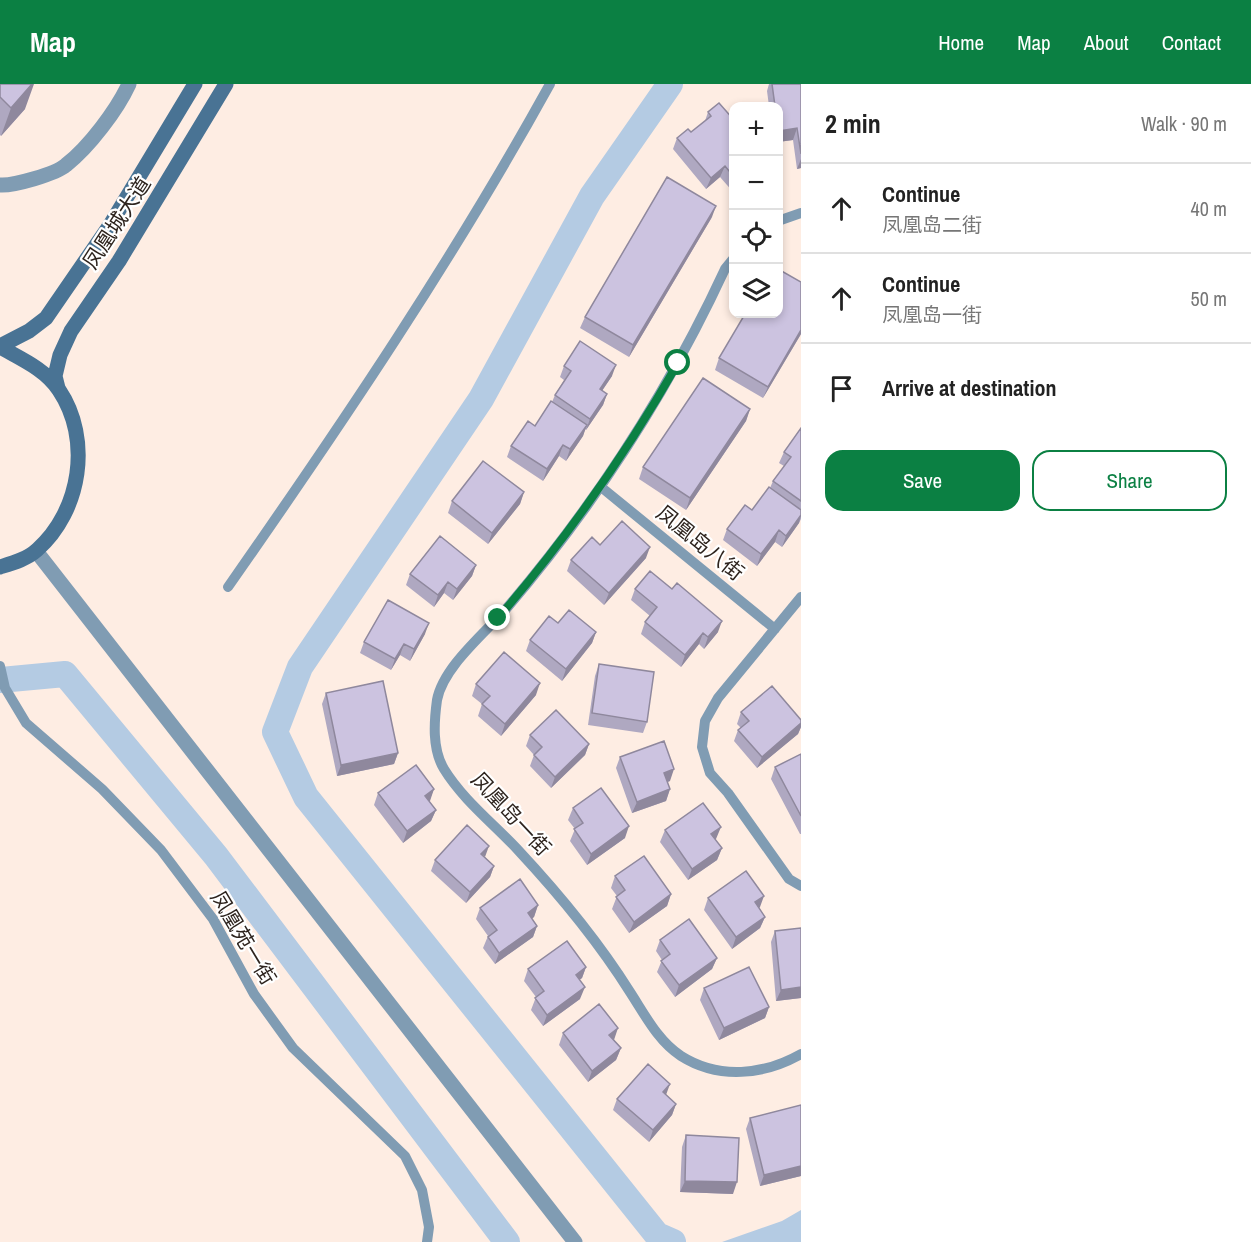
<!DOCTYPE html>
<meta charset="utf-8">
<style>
:root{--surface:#fff;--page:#f6f6f6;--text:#222;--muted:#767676;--line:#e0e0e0;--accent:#0b8043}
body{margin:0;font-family:"Archivo Narrow","Noto Sans SC",sans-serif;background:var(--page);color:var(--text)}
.controls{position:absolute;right:18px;top:18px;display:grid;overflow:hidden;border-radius:12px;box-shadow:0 3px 9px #0003}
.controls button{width:54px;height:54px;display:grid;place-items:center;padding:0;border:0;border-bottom:2px solid var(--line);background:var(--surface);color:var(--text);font:30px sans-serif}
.stop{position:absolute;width:18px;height:18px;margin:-14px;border:4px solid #0b8043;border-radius:50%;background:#fff}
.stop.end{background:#0b8043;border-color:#fff;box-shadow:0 2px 6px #0008}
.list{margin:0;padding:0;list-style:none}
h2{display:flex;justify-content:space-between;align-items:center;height:78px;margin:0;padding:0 24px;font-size:26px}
h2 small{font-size:20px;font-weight:400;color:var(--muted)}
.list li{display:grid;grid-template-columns:39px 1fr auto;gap:18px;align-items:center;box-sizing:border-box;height:90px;padding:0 24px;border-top:2px solid var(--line)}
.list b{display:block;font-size:22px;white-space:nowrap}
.list p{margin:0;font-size:20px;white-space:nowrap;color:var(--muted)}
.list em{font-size:20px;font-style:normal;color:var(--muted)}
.actions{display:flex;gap:12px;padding:18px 24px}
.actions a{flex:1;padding:14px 0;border:2px solid var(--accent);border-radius:18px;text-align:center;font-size:21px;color:var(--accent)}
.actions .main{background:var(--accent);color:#fff}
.icon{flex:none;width:33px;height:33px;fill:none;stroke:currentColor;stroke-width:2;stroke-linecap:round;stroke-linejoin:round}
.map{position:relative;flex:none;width:801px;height:1158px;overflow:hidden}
header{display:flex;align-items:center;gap:36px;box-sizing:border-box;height:84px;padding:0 30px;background:var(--accent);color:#fff}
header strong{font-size:28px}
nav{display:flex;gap:33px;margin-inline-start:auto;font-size:21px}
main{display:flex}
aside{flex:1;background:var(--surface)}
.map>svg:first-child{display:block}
</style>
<header>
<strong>Map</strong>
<nav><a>Home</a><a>Map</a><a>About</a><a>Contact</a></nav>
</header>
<main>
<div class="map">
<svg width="801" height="1158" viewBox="0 0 801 1158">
<rect width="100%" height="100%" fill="#feede3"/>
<!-- water -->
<path fill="#b4cbe3" d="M801,1126V1158H722L782,1137Z"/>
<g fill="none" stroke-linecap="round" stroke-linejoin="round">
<!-- canal -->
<path stroke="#b4cbe3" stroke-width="26" d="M670,0L592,112L481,315L300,583L275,648L306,713L657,1151L673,1158
M0,596L65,590L216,772L507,1158"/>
<!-- lane -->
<path stroke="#809cb3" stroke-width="10" d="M778,137L801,129
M734,174L725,185C668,308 595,421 506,525C485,549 443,583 437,616C434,638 432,665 444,685C463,716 494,740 518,766C559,810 598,857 630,908C645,931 658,957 681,972C719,996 764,991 801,970
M601,403L775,545
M228,503C342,340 454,174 550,0
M801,513L718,614L705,637L702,663L710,689L728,709L789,795L801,802
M0,582L5,604L26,639L102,705L161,766L213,835L254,910L293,964L405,1072L422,1106L429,1143L427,1158"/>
<!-- street -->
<path stroke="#809cb3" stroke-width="15" d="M0,101C13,102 56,90 66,81C89,63 117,26 129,0
M36,467L575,1158"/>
<!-- secondary -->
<path stroke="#497394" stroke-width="15" d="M0,262L29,247L46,234L110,141L195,0
M0,263C21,275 45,285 59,306C92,355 81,427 37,466C27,475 13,479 0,483
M58,304L55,292L60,271L71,247L119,177L226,0"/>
</g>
<!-- wall -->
<path fill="#afa8c1" d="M0,0L25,25L1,52L0,51Z
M769,0H801V84L797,85L793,56L778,58V22H769L767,7Z
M708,28L734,36V109L720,93L706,105L673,65L677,54L691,48L705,37Z
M712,133L629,273L580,244L585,233Z
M801,250L763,314L715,286L719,274Z
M564,282L612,292L602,307L607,310L603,321L586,346L585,345L583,352L566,377L559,372L543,397L507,373L511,362L535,342L552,318L555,311L564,296L560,293Z
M750,325L746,337L686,426L639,395L643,383Z
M801,344V435L799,439L782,463L775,458L757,482L723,456L727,445L752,426L770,404L773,397L784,382L779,379L784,368Z
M524,408L520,420L488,460L448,429L452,417Z
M600,461L646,474L604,521L567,487L571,476Z
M476,481L472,492L453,516L444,509L434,523L406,501L410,490Z
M635,505L718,548L704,565L699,560L681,583L641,550L645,538L650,532L631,516Z
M558,539L596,548L592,559L562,597L526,567L530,556Z
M425,550L410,577L400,571L391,586L360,569L364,558Z
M599,580L647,638L643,649L588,641L595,592Z
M476,600L536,611L501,652L478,632L482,620L472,612Z
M326,609L398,669L394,680L337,692L322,620Z
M741,628L801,636V643L798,650L757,684L734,657L738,646L741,644L737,640Z
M530,651L589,660L585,671L551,704L530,682L534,671L526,662Z
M801,670V750H800L771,695L775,683Z
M620,673L670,697L667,698L670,705L666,717L632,729L616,684Z
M434,705L429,717L436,726L431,737L403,759L374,721L378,709Z
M573,724L625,754L587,781L570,757L575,745L568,736Z
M665,746L716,755L715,756L722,764L717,776L688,796L660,758Z
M485,773L494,782L490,793L466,819L431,787L435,776Z
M615,792L671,810L667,822L629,849L612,825L617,812L611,804Z
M708,814L760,823L759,824L765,833L760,844L732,865L704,826Z
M538,821L534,833L532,834L537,842L533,853L495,880L483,864L488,852L476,835L480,824Z
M775,847L801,914L776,917L771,858Z
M660,856L717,874L712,885L675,913L657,888L662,876L656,867Z
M586,883L582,894L579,896L580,915L543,942L531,926L536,913L524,897L528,885Z
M704,904L769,923L765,934L719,956L700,916Z
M563,949L614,956L621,964L616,976L588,998L559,961Z
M617,1015L676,1020L672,1031L649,1058L613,1026Z
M801,1021V1092L760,1102L746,1045L750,1034Z
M686,1051L733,1110L680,1108L682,1063Z"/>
<!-- shaded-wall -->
<path fill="#8f889d" d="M32,0H34L25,25L1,52L11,24Z
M797,44L793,56L778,58L779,47Z
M801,75V84L797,85Z
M725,82L720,93L706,105L711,94Z
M716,122L712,133L629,273L633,261Z
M801,246V250L763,314L768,303Z
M616,281L612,292L595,317L600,305Z
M607,310L603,321L586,346L590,335Z
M750,325L746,337L686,426L690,414Z
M587,341L583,352L566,377L570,365Z
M563,361L559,372L543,397L547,385Z
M524,408L520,420L488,460L492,449Z
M801,431L799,439L782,463L786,452Z
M779,446L775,458L757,482L761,470Z
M650,463L646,474L604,521L609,509Z
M476,481L472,492L453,516L457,505Z
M448,498L444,509L434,523L438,511Z
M722,537L718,548L704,565L708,553Z
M429,539L425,550L410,577L414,565Z
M596,548L592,559L562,597L566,585Z
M703,549L699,560L681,583L685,571Z
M404,560L400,571L391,586L395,575Z
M540,599L536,611L501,652L505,640Z
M801,639V643L798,650L757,684L762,673Z
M589,660L585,671L551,704L555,693Z
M398,669L394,680L337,692L341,681Z
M674,685L670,697L660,701L664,689Z
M434,705L430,717L421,724L425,712Z
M670,705L666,717L632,729L637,718Z
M436,726L431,737L403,759L407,747Z
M629,742L625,754L587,781L591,770Z
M721,743L716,755L707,762L711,750Z
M489,762L485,773L481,770Z
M722,764L717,776L688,796L692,785Z
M494,782L490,793L466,819L470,808Z
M671,810L667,822L629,849L634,838Z
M764,812L760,823L750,830L755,818Z
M538,821L534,833L524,841L528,829Z
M765,833L760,844L732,865L736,853Z
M537,842L533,853L495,880L499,869Z
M717,874L712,885L675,913L679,901Z
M586,883L582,894L571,902L576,891Z
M585,903L580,915L543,942L547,931Z
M801,903V914L776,917L781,906Z
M769,923L765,934L719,956L724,944Z
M618,944L614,956L605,963L609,951Z
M621,964L616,976L588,998L592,987Z
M670,1000L666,1011L663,1008Z
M676,1020L672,1031L649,1058L653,1046Z
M801,1082V1092L760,1102L764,1091Z
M685,1097L737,1098L733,1110L680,1108Z"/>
<!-- building -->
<path fill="#ccc3e0" stroke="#8f889d" stroke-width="1.5" d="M0,0H32L11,24L0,13Z
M772,0H801V70L797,44L779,47L778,22H775Z
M719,19L734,36V93L725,82L711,94L677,54L688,45L691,48L711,32L708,28Z
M667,93L716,122L633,261L585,233Z
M778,185L801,198V246L768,303L719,274L745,230H778Z
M580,257L616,281L600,305L607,310L590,335L555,311L571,287L564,282Z
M703,294L750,325L690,414L643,383Z
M551,317L587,341L570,365L563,361L547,385L511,362L528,337L535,342Z
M801,344V417L773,397L791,373L784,368Z
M483,377L524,408L492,449L452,417Z
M769,403L801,426V431L786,452L779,446L761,470L727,445L745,421L752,426Z
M622,437L650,463L609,509L571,476L592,453L600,461Z
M440,452L476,481L457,505L448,498L438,511L410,490Z
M650,487L672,505L677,499L722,537L708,553L703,549L685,571L645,538L657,523L635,505Z
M388,516L429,539L414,565L404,560L395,575L364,558Z
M569,526L596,548L566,585L530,556L549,532L558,539Z
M504,568L540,599L505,640L482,620L490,612L476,600Z
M599,580L654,588L647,638L592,629Z
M383,597L398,669L341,681L326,609Z
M772,602L801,636V639L762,673L738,646L749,637L741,628Z
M556,626L589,660L555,693L534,671L542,663L530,651Z
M664,657L674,685L664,689L670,705L637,718L620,673Z
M801,670V732L775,683Z
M416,681L434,705L425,712L436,726L407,747L378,709Z
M601,704L629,742L591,770L574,745L583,739L573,724Z
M703,719L721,743L711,750L722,764L692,785L665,746Z
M467,741L489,762L481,770L494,782L470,808L435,776Z
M644,772L671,810L634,838L616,813L625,806L615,792Z
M746,787L764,812L755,818L765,833L736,853L708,814Z
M520,795L538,821L528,829L537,842L499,869L488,853L497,846L480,824Z
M689,835L717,874L679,901L661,877L670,870L660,856Z
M801,844V903L781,906L775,847Z
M567,857L586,883L576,891L585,903L547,931L535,914L544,907L528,885Z
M749,883L769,923L724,944L704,904Z
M599,920L618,944L609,951L621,964L592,987L563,949Z
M648,980L670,1000L663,1008L676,1020L653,1046L617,1015Z
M801,1021V1082L764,1091L750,1034Z
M686,1051L739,1054L737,1098L685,1097Z"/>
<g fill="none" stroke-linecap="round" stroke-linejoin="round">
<!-- route -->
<path stroke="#0b8043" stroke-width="8" d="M498,534C567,454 626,370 678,279"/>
</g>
<g text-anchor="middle" stroke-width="4.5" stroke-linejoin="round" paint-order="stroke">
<!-- street labels -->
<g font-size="21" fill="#2e241e" stroke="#fff">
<text transform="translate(117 139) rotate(-57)" y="7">凤凰城大道</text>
<text transform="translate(700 459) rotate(39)" y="7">凤凰岛八街</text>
<text transform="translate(511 730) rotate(47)" y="7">凤凰岛一街</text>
<text transform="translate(243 854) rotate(59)" y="7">凤凰苑一街</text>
</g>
</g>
</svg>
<div class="controls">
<button>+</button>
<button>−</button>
<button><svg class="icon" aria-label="locate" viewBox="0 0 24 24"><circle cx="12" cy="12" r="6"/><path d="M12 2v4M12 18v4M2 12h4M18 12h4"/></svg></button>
<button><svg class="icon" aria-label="layers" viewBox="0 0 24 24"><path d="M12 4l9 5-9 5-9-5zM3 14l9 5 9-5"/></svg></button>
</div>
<div class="stop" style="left:678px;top:279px"></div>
<div class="stop end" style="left:498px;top:534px"></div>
</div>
<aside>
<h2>2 min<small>Walk · 90 m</small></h2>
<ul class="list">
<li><svg class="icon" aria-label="ahead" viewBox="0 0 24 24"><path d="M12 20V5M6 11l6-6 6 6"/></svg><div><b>Continue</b><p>凤凰岛二街</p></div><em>40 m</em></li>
<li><svg class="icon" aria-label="ahead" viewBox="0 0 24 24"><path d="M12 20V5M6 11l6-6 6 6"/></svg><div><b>Continue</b><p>凤凰岛一街</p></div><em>50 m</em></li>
<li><svg class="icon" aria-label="arrive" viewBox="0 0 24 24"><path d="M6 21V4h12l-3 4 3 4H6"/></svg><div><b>Arrive at destination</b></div></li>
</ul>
<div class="actions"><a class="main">Save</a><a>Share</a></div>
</aside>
</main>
